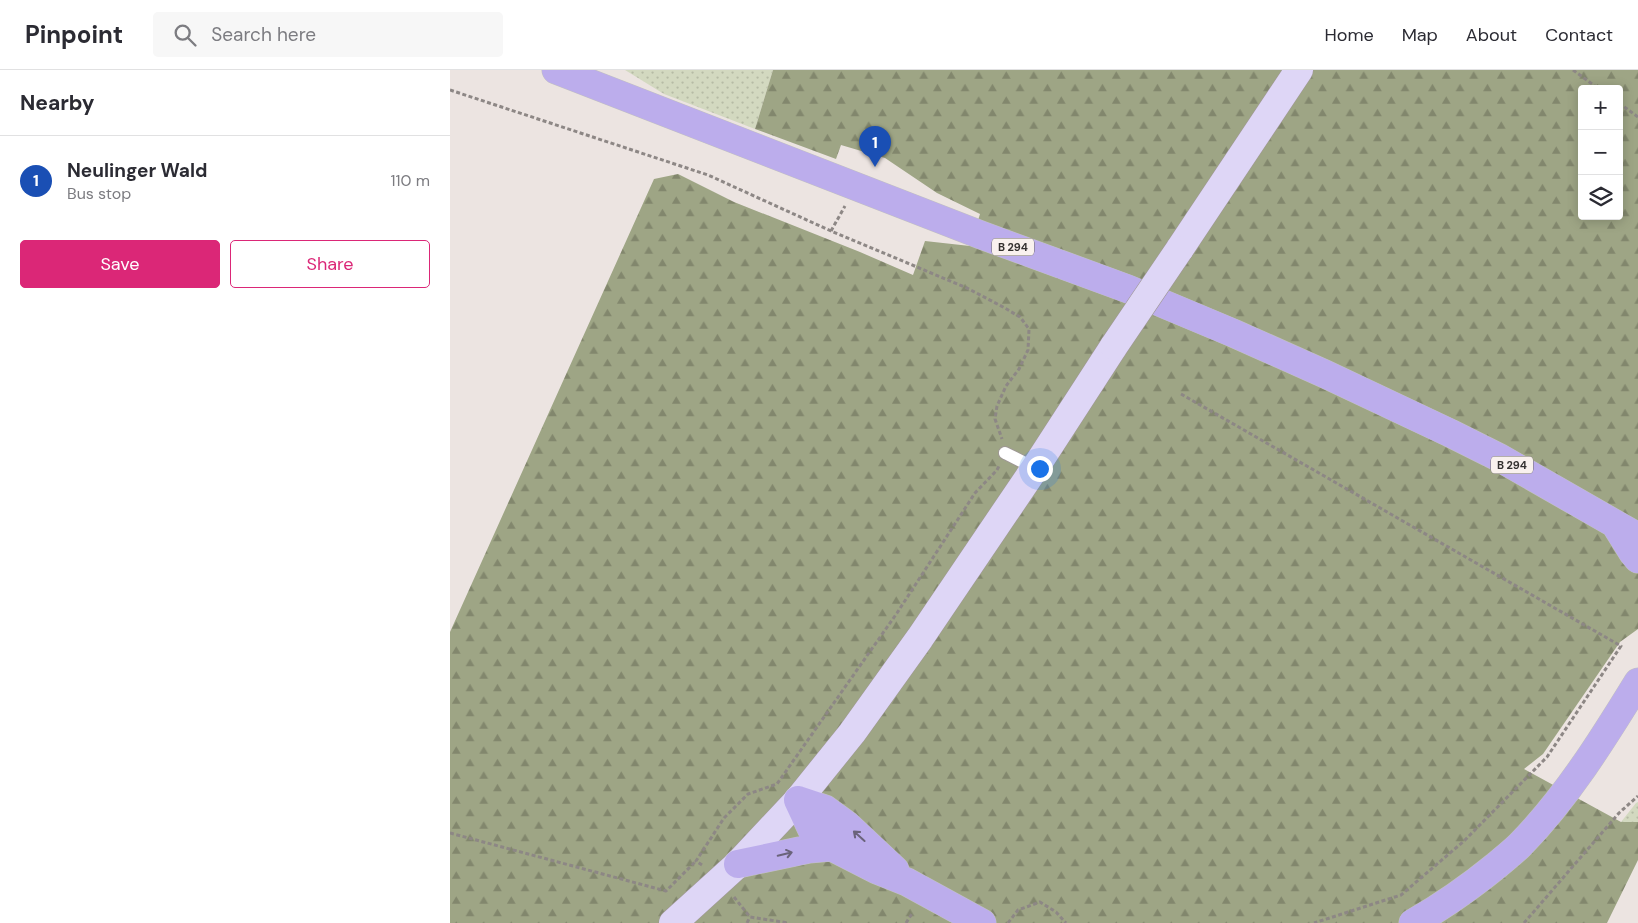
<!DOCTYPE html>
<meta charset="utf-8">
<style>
:root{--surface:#fff;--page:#f7f7f7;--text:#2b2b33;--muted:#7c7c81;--line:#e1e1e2;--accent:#db2777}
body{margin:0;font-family:"DM Sans",sans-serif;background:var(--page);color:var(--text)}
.controls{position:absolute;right:15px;top:15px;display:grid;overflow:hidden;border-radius:5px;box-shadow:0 2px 12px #0003}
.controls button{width:45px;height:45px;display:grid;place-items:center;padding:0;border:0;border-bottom:1px solid var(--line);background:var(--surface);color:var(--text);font:25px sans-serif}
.you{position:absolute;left:589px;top:398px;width:18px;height:18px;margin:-12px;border:4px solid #fff;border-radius:50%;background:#1a73e8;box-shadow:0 0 0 8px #1a73e833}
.badge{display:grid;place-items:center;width:32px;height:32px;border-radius:50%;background:var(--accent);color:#fff;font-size:16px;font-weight:700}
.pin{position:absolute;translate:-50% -41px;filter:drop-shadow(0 1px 2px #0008)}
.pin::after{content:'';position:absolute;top:26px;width:18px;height:15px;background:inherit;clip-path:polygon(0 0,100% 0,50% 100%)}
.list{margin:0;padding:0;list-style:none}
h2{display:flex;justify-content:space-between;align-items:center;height:65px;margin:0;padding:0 20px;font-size:21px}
h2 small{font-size:16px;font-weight:400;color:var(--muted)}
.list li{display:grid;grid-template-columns:32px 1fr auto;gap:15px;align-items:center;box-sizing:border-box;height:90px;padding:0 20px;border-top:1px solid var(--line)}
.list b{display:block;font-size:19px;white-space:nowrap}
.list p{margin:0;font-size:16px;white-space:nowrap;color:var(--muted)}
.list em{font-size:16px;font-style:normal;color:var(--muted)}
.actions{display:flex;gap:10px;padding:15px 20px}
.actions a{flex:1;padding:11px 0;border:1px solid var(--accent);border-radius:5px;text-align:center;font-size:18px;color:var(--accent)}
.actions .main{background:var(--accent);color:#fff}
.icon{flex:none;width:28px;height:28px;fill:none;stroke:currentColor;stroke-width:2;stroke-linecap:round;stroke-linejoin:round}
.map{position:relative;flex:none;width:1188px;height:853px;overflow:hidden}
header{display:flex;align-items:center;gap:30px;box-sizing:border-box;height:70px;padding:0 25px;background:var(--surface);border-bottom:1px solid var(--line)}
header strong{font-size:24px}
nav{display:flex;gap:28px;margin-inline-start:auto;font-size:18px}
.search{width:350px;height:45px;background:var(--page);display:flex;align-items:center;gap:12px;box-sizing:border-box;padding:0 18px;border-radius:5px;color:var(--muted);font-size:19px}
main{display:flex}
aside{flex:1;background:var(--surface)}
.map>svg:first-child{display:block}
</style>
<header>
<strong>Pinpoint</strong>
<div class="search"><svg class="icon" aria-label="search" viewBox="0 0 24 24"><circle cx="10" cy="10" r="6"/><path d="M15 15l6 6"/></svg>Search here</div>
<nav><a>Home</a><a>Map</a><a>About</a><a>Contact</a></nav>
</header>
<main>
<aside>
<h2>Nearby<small></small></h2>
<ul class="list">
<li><span class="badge" style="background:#1a4fb4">1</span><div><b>Neulinger Wald</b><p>Bus stop</p></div><em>110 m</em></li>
</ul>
<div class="actions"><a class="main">Save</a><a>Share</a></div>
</aside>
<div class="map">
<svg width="1188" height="853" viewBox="0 0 1188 853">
<defs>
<pattern id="green-dots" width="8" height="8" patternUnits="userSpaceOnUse" patternTransform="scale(1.25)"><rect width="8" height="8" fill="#d3d9c0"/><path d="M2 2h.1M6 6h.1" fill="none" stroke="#b6bba5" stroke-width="1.8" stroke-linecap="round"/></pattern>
<pattern id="forest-firs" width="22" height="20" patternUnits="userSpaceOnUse" patternTransform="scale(1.25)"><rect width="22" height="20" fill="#9ea585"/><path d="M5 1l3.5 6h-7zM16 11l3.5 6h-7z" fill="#82876d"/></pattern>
</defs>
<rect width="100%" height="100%" fill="#ece4e1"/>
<!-- green -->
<path fill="url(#green-dots)" d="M175,0H323L305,59L214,24Z
M1188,732V752H1171L1186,733Z"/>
<!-- forest -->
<path fill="url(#forest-firs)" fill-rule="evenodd" d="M323,0H1188V559L1170,572L1093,684L1074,699L1171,752H1188V790L1157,853H0V562L204,109L228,104L284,132L410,182L463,205L475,171L520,176L530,144L487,123L435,88L391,75L386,89L305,59ZM1132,19H1169V146H1132Z"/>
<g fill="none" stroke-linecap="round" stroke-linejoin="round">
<!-- lane casing -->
<g stroke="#9f9895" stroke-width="14">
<path id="lane" d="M555,383L585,398"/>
</g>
<!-- secondary casing -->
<g stroke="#9f9895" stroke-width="29">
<path id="secondary" d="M729,180L849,0
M223,853L288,794L348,730L402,663L470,568L585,398L664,276"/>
</g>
<!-- primary casing -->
<g stroke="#c2c1c1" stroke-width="29">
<path id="primary" d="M106,0L531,165L678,219L783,263L875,304L1000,363L1050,388L1188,467
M1165,454L1183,483L1188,489
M348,730L362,760L382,777L427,800L457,812L532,853
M348,730L375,739L397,755L445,800
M288,794L359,779L382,777
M963,853C993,836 1020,817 1047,795C1055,788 1063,782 1070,775C1117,727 1153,669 1188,612"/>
</g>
<!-- path -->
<path stroke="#8d8785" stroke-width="3" stroke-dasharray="4 2.5" stroke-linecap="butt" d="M1123,0L1149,19
M0,20L258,105L381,161L517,218L553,237L570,247L579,259L578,280L569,299L556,316L547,336L545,349L552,369
M1169,33L1188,47
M381,161L395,136
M731,324L1171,576L1097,687L1014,771L951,825L864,853
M0,763L216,821L246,791
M252,795L246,791L274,748L298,724L327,714L447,543L525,423L547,400L549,396
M284,827L300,847L339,853
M297,853L300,847
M456,853L463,842
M558,853L568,840L590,832L606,842L616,853
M1074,853L1169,743L1188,726"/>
<!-- lane -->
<use href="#lane" stroke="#fff" stroke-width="12"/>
<!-- secondary -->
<use href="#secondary" stroke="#ded6f6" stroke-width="28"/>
<!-- primary -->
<use href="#primary" stroke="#bcadec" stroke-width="28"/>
<!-- secondary-bridge casing -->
<g stroke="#9f9895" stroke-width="29" stroke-linecap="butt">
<path id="secondary-bridge" d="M664,276L729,180"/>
</g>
<!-- secondary-bridge -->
<use href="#secondary-bridge" stroke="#ded6f6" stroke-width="28"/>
</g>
<!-- one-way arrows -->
<defs><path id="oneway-shaft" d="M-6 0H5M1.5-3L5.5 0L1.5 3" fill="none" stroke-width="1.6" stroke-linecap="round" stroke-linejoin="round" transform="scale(1.25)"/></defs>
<g stroke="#6a637b">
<use href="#oneway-shaft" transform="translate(409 766) rotate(-138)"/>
<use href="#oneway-shaft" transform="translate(335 784) rotate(-13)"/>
</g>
<g text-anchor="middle" stroke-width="4" stroke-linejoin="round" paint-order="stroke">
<!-- shield labels -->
<g fill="#f9f1ee" stroke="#6f6b69" stroke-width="1">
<rect x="542" y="168.5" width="42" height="17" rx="4"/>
<rect x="1041" y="386.5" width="42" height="17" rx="4"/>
</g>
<g font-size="11" font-weight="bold" fill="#343130">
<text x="563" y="181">B 294</text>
<text x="1062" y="399">B 294</text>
</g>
</g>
</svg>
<div class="controls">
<button>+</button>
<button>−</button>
<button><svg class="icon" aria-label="layers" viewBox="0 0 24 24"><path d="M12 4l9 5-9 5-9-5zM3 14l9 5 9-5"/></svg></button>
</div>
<div class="you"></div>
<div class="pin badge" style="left:425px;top:97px;background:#1a4fb4">1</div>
</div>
</main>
